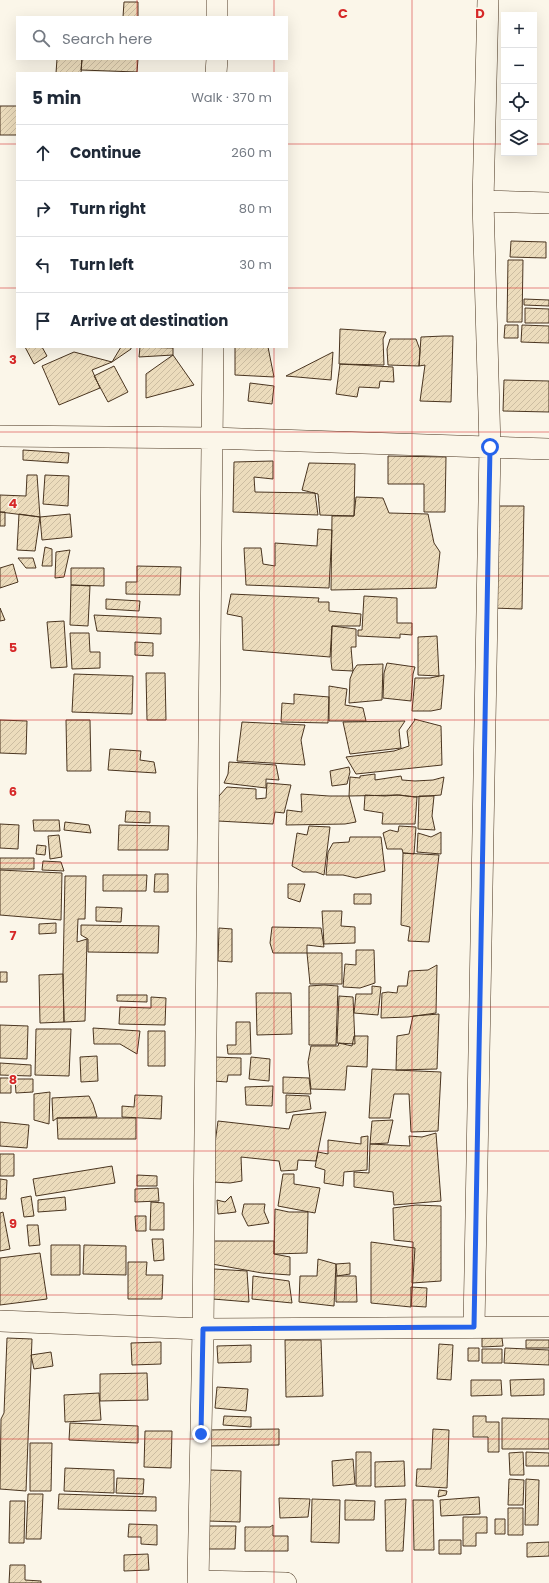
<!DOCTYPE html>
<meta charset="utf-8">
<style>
:root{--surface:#fff;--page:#f2f2f3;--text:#1f2937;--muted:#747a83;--line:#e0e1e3}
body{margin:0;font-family:Poppins,sans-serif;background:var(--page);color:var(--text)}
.controls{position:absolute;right:12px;top:12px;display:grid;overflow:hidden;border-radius:0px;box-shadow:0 4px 16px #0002}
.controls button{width:36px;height:36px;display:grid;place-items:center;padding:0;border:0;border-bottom:1px solid var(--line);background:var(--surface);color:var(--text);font:20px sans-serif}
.stop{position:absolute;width:12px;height:12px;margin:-9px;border:3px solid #2563eb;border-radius:50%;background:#fff}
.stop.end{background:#2563eb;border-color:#fff;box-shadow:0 1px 4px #0008}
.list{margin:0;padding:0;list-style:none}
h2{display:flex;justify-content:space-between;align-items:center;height:52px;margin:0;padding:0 16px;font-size:17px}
h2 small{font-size:13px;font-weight:400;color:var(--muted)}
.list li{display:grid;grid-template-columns:26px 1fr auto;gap:12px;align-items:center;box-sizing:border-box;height:56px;padding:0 16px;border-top:1px solid var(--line)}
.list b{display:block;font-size:15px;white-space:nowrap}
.list em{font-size:13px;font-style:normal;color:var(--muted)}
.icon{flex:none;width:22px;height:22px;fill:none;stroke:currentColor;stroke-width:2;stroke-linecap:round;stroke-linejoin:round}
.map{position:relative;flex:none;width:549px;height:1583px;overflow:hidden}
.search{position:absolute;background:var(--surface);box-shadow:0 4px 16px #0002;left:16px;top:16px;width:272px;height:44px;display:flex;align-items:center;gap:10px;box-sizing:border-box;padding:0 14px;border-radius:0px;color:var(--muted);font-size:15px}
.panel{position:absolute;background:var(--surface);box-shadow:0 4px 16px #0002;left:16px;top:72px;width:272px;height:276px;border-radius:0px}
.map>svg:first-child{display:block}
</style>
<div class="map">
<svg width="549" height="1583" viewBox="0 0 549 1583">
<defs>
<pattern id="building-hatch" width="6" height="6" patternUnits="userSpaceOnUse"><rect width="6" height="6" fill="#ecdcbc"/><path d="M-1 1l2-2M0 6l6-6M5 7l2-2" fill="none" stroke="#ccbda1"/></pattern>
</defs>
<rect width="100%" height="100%" fill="#fbf6e9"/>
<!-- building -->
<path fill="url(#building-hatch)" stroke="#4a3520" d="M124,2H138V17H123Z
M57,59H82L81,73H56Z
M82,59H138L137,72L81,70Z
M0,106H17V135H0Z
M511,241L546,242V258L510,257Z
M508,260H523L522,322H507Z
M524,299L549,300V306L524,305Z
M525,308L549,309V323H525Z
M505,325H518V338H504Z
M522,325L549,326V343L521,342Z
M340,329L386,332L383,339L384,365L339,364Z
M444,336H453L451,402L420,401L425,365L419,366L421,337Z
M390,339H416L420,350L419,366L388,365L387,349Z
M25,347H42L47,356L34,364Z
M121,347H131V349L112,362Z
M140,347L173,348V355L139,357Z
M235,347H268L274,377L235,375Z
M74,352L112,362L92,370L100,388L59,405L42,366Z
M333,352L331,380L286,376Z
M173,355L194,385L146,398V374Z
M340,364L393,367L394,382L380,381L379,388L359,387L357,397L336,394Z
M114,366L128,392L108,402L94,376Z
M504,380L549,381V412L503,411Z
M250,383L274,386L272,404L248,401Z
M23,450L69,453L68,463L23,460Z
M388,456L446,457L445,512H424V484H388Z
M273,461V479L254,477L255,492L315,493L318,515L233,512L234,462Z
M309,463L355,464L354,516L320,515L318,494L302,490Z
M27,475H37L40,517L0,512V495L26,496Z
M45,475L69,476L68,506L43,504Z
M356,497L383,498L389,513L428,514L434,543L440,552L436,588L331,590L332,516H354Z
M494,506H524L522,609L492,608Z
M0,512H5V526H0Z
M19,514L40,517L35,551L17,550Z
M70,514L72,537L42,540L40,517Z
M318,529L332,530L329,588L246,585L244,548H261L263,564L275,566V543L317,546Z
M45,547L52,549V566H42Z
M70,550L64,577L55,578L56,552Z
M18,558H33L36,568H26Z
M13,564L18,582L0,588V568Z
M137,566L181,567L180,595L126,594V582H137Z
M71,568H104V586L71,585Z
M71,585L90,586L88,626L70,625Z
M231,594L319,598L318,602H329V611L361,614L360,626H332L330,657L243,650L242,617L227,614Z
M364,596L397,598V623H412V635L400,634V638L358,636V630H362Z
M106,599L140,601L139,611L106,609Z
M0,608L5,620L0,621Z
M94,615L161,618V634L97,631Z
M64,621L67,667L51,668L47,622Z
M332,626L356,629V647H351L353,671L332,670L331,661Z
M70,633H89L90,652H100V668L72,669Z
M437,636L439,676L418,675V637Z
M135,642L153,643V656L135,655Z
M387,663L415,667L413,674L411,701L383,698L384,673Z
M383,664L382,700L349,703L350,679L353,671L357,665Z
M146,673H165L166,720H147Z
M74,674L133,676L132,714L72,712Z
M444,675L441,709L431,711H412L415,678H430Z
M329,686L347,689L345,705L363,708L366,721H329Z
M294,694L329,697L328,723L281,722L282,703L294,704Z
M414,719L441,726L442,765L356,774L346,757L394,751L409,746L407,731L415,720Z
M0,720L27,721L26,754L0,753Z
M66,720H90L91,771H67Z
M405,721L399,730L401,748L350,754L343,722Z
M242,722L305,725L301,740L305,765L237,761Z
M110,749L141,751L140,760L154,762L156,773L108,770Z
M229,762L276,765L279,780L266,779V788L224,783L228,774Z
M349,767L350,772L347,784L332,786L330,771Z
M375,774V780L401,776L402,780L415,781L433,780L444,777L441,795L414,797L400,795L349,796L350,777L360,778V776Z
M267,783L291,785L284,813L275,812L273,824L218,821L219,796L227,787L256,789V799L266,798Z
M301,794L329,796H349L356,822L345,824L286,825L287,810L302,812Z
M365,795L385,796L397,795L417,797L415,824H382L383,813L364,810Z
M419,796H434L432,816L435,830L418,829Z
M126,811L150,812V823L125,822Z
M33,820H59L60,831H34Z
M65,822L89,825L91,833L64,830Z
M0,824L19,825L18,849L0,848Z
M119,825L169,826L168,850H118Z
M309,826L330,827L324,875L316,872H303L292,866L297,833L307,835Z
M399,826L416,827L414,854L403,853L402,849H387L383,833L390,830L398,832Z
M441,832V854L417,852L418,833L431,837Z
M59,835L62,857L50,859L48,836Z
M350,837H381L385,871L356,878L343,875H326L328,852L333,843L349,842Z
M37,845L46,846L45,855L36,854Z
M403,853L439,855L429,942L408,941L410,927L401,925Z
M0,858H34V869H0Z
M43,861L61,862L64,871L42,870Z
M0,870L62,873L61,920L0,915Z
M155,874H168V892H154Z
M103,875H147L146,891H103Z
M65,876H86L85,919H78L77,942L87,939L85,1021L64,1022L63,974Z
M288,884H305L300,902L288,898Z
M354,894H371V904H354Z
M96,907L122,908L121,922L96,921Z
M322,911H342L341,926L355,927V943L324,944Z
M56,923V933L39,934V924Z
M81,925L159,926L158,953L88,952V939L81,935Z
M272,927L321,928L324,947L307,945V953H273L270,943Z
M219,928L232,929V962L218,961Z
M356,950H374L375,983L360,988L343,987L345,964L356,965Z
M307,953H342V984H310Z
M437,965L436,1013L408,1017L381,1018L382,993L388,992L397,993L398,986H407L409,971L428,970Z
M0,972H7V982H0Z
M63,974L64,1022L40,1023L39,975Z
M324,985L338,986L336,1045H309V986Z
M372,986L381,987L378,1015L354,1013L356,994H372Z
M256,993H291L292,1034L257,1035Z
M117,995H147V1002L117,1001Z
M339,996L353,997L355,1044L337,1043Z
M151,997L166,998L165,1025L119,1024L120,1007L151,1008Z
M439,1014L437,1069L396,1070L397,1036L409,1034L413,1016Z
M236,1022H250L251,1054H228L227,1045H236Z
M0,1025L28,1026L27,1059L0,1058Z
M93,1028L140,1031L137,1054L120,1044H94Z
M36,1029H71L69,1076L35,1075Z
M148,1031H165V1066H148Z
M354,1036H368L367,1067L347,1066L345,1090L311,1089L308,1062L311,1046H338L339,1043L352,1046Z
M97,1056L98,1081L81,1082L80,1057Z
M215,1057L241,1058V1075H228L227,1082L214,1081Z
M251,1057L270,1059L269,1081L249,1079Z
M0,1063L31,1065V1076L0,1075Z
M372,1069L441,1072L438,1131L411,1132L409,1094H394L390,1118H369Z
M283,1077L309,1078L311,1094L283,1093Z
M0,1078H11V1093H0Z
M15,1079H33V1092L16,1093Z
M273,1086L272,1106L246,1105L245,1087Z
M50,1092L49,1124L34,1120V1094Z
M135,1095L162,1096L161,1119L122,1117V1106L134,1107Z
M286,1095L309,1096L311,1109L286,1113Z
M89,1096L93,1104L97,1117L57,1118L53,1121L52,1098Z
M326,1112L316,1161L298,1160L297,1170L281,1171L279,1161L241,1157L242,1181L230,1183L213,1182L214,1151L218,1121L289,1129L293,1115Z
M57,1118H136V1139H58Z
M393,1120L388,1143L370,1144L372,1121Z
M0,1122L29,1125L27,1148L0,1146Z
M436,1133L441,1201L394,1205L393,1192L354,1187V1172L369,1173L370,1144L410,1146L409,1136L422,1137Z
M368,1136L367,1170L344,1172L343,1186L324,1183L325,1170L315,1167L318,1152L328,1154V1140L361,1144V1137Z
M0,1154H14V1176H0Z
M112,1166L115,1183L36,1196L33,1179Z
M283,1174H294V1184L320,1188L315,1213L278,1206Z
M137,1175L157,1176V1186H137Z
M0,1179L7,1180L6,1199H0Z
M158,1188L159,1201L135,1202V1189Z
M31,1196L34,1216L24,1217L21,1198Z
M231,1196L236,1212L218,1214L217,1200L225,1202Z
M65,1197L66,1210L38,1212V1200Z
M151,1202L164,1203V1230H150Z
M244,1204H265L264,1211L269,1223L248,1226L242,1214Z
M416,1205L441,1206V1281L412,1283L413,1242L394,1240L393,1208Z
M275,1209L289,1212H308L307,1253L274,1254Z
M3,1212L10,1249L0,1251V1213Z
M135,1216H146V1231H136Z
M27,1225H38L40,1245L29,1246Z
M152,1239H163L164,1260L154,1261Z
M211,1241H274V1254L290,1257V1275L262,1273L212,1264Z
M371,1242L415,1248L411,1307L371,1303Z
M51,1245H80V1275H51Z
M84,1245L126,1246V1275L83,1274Z
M40,1253L47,1299L0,1305V1258Z
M318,1259L336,1264L334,1306L299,1302L300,1276H317Z
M128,1262H147L146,1275H163L162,1299H128Z
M350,1263V1274L337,1276L336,1264Z
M214,1269L247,1271L249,1302L213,1299Z
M253,1276L289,1281L292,1303L252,1299Z
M336,1276H356L357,1302H336Z
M411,1287L427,1288L426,1307L411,1306Z
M7,1338L32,1339L26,1491L0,1489L1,1419L4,1413Z
M482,1338H502L503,1346L482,1347Z
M285,1340H321L323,1396L286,1397Z
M526,1340H549V1348H526Z
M161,1342V1364L132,1365L131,1343Z
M439,1344L453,1345L451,1380L437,1379Z
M251,1345V1362L218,1363L217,1346Z
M468,1348H479V1361H468Z
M505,1348L549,1350V1365L504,1363Z
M482,1349H502V1363H482Z
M51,1352L53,1366L34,1369L31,1355Z
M147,1373L148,1400L100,1401V1374Z
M544,1379V1395L511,1396L510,1380Z
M471,1380H501L502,1395L471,1396Z
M217,1387L248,1389L246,1411L215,1408Z
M99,1393L101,1420L65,1422L64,1395Z
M224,1416L251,1417V1427L223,1425Z
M473,1416H486V1422H499V1452H488V1437H473Z
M502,1418L549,1419V1449H502Z
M70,1423L138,1426V1443L69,1440Z
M279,1429V1445L205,1446V1430Z
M433,1429L449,1430L447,1488L416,1486L417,1469H431Z
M145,1431H172L171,1468L144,1467Z
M30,1443H52L51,1491H30Z
M356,1452H371V1486H356Z
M523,1452L524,1475H510L509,1453Z
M526,1452L549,1453V1466H526Z
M353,1459L355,1484L333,1486L332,1461Z
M404,1461L405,1486L375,1487V1462Z
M65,1468L114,1470V1493L64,1491Z
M210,1470L241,1471L240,1522L208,1521Z
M117,1478L144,1479L143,1494L116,1493Z
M509,1479L524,1480L523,1505H508Z
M526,1479L539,1480L538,1525H525Z
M439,1490L447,1491L446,1495L438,1497Z
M28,1494H43L41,1539H26Z
M59,1494L156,1497V1511L58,1509Z
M479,1497L480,1514L441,1516L440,1500Z
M279,1498L310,1499L308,1517L280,1518Z
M312,1499L340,1500L339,1543L311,1542Z
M406,1499L403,1551H386L385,1500Z
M345,1500L375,1501L374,1520H345Z
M413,1500H433L434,1550H414Z
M10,1501H25L24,1543H9Z
M508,1508H523V1535H508Z
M463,1517H487V1533H476V1546H463Z
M495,1519H505V1534H495Z
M129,1524L157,1525V1545L141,1544V1537H128Z
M273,1525V1536H288V1551H245V1527H270Z
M208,1526H236L235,1549H208Z
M439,1540H461V1554H439Z
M549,1542V1556L527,1557V1543Z
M148,1554L149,1570L124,1571V1555Z
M10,1565H25V1580L41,1581V1583H9Z"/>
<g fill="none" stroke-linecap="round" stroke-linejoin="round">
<!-- street casing -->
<g stroke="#4a3520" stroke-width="22">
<path id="street" d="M217,17V0
M216,73L217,59
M483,201L549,203
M0,436L212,438L549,449
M0,1321L203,1329L549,1327
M474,1327L490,447L483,201L488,0
M198,1581L286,1583
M198,1583L203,1329L213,347"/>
</g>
<!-- street -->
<use href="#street" stroke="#fbf6e9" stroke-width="21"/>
</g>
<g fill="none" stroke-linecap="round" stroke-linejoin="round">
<!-- route -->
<path stroke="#2563eb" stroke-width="5" d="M201,1434L203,1329L474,1327L490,447"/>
</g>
<!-- grid -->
<path fill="none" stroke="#d62828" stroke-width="1" stroke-opacity="0.55" d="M137,0V17M274,0V17M412,0V1583M137,59V73M274,59V73M0,144H17M287,144H504M534,144H549M0,288H17M287,288H549M137,347V1583M274,347V1583M0,432H549M0,576H549M0,720H549M0,863H549M0,1007H549M0,1151H549M0,1295H549M0,1439H549"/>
<g font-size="13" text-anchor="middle" font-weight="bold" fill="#d62828" stroke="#fbf6e9" stroke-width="3" stroke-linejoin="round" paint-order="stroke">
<text x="343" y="18">C</text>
<text x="480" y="18">D</text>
<text x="13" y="364">3</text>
<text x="13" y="508">4</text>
<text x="13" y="652">5</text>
<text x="13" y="796">6</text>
<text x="13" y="940">7</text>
<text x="13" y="1084">8</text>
<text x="13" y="1228">9</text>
</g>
</svg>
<div class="controls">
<button>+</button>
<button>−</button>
<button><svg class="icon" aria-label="locate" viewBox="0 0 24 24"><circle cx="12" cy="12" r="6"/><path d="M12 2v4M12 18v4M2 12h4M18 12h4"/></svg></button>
<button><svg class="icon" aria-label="layers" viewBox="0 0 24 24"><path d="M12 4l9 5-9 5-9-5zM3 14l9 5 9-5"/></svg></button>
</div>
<div class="stop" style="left:490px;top:447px"></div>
<div class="stop end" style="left:201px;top:1434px"></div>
<div class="search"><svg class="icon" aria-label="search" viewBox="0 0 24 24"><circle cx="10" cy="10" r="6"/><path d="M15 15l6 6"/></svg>Search here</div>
<section class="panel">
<h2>5 min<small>Walk · 370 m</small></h2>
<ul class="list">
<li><svg class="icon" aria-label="ahead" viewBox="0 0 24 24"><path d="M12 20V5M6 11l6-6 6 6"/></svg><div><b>Continue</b></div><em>260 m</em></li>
<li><svg class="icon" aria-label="right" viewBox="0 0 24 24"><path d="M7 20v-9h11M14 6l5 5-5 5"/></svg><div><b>Turn right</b></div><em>80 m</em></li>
<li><svg class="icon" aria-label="left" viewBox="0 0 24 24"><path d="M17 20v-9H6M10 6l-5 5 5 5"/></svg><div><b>Turn left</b></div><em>30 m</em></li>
<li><svg class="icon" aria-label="arrive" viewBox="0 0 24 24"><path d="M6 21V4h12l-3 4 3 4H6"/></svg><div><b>Arrive at destination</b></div></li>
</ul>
</section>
</div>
